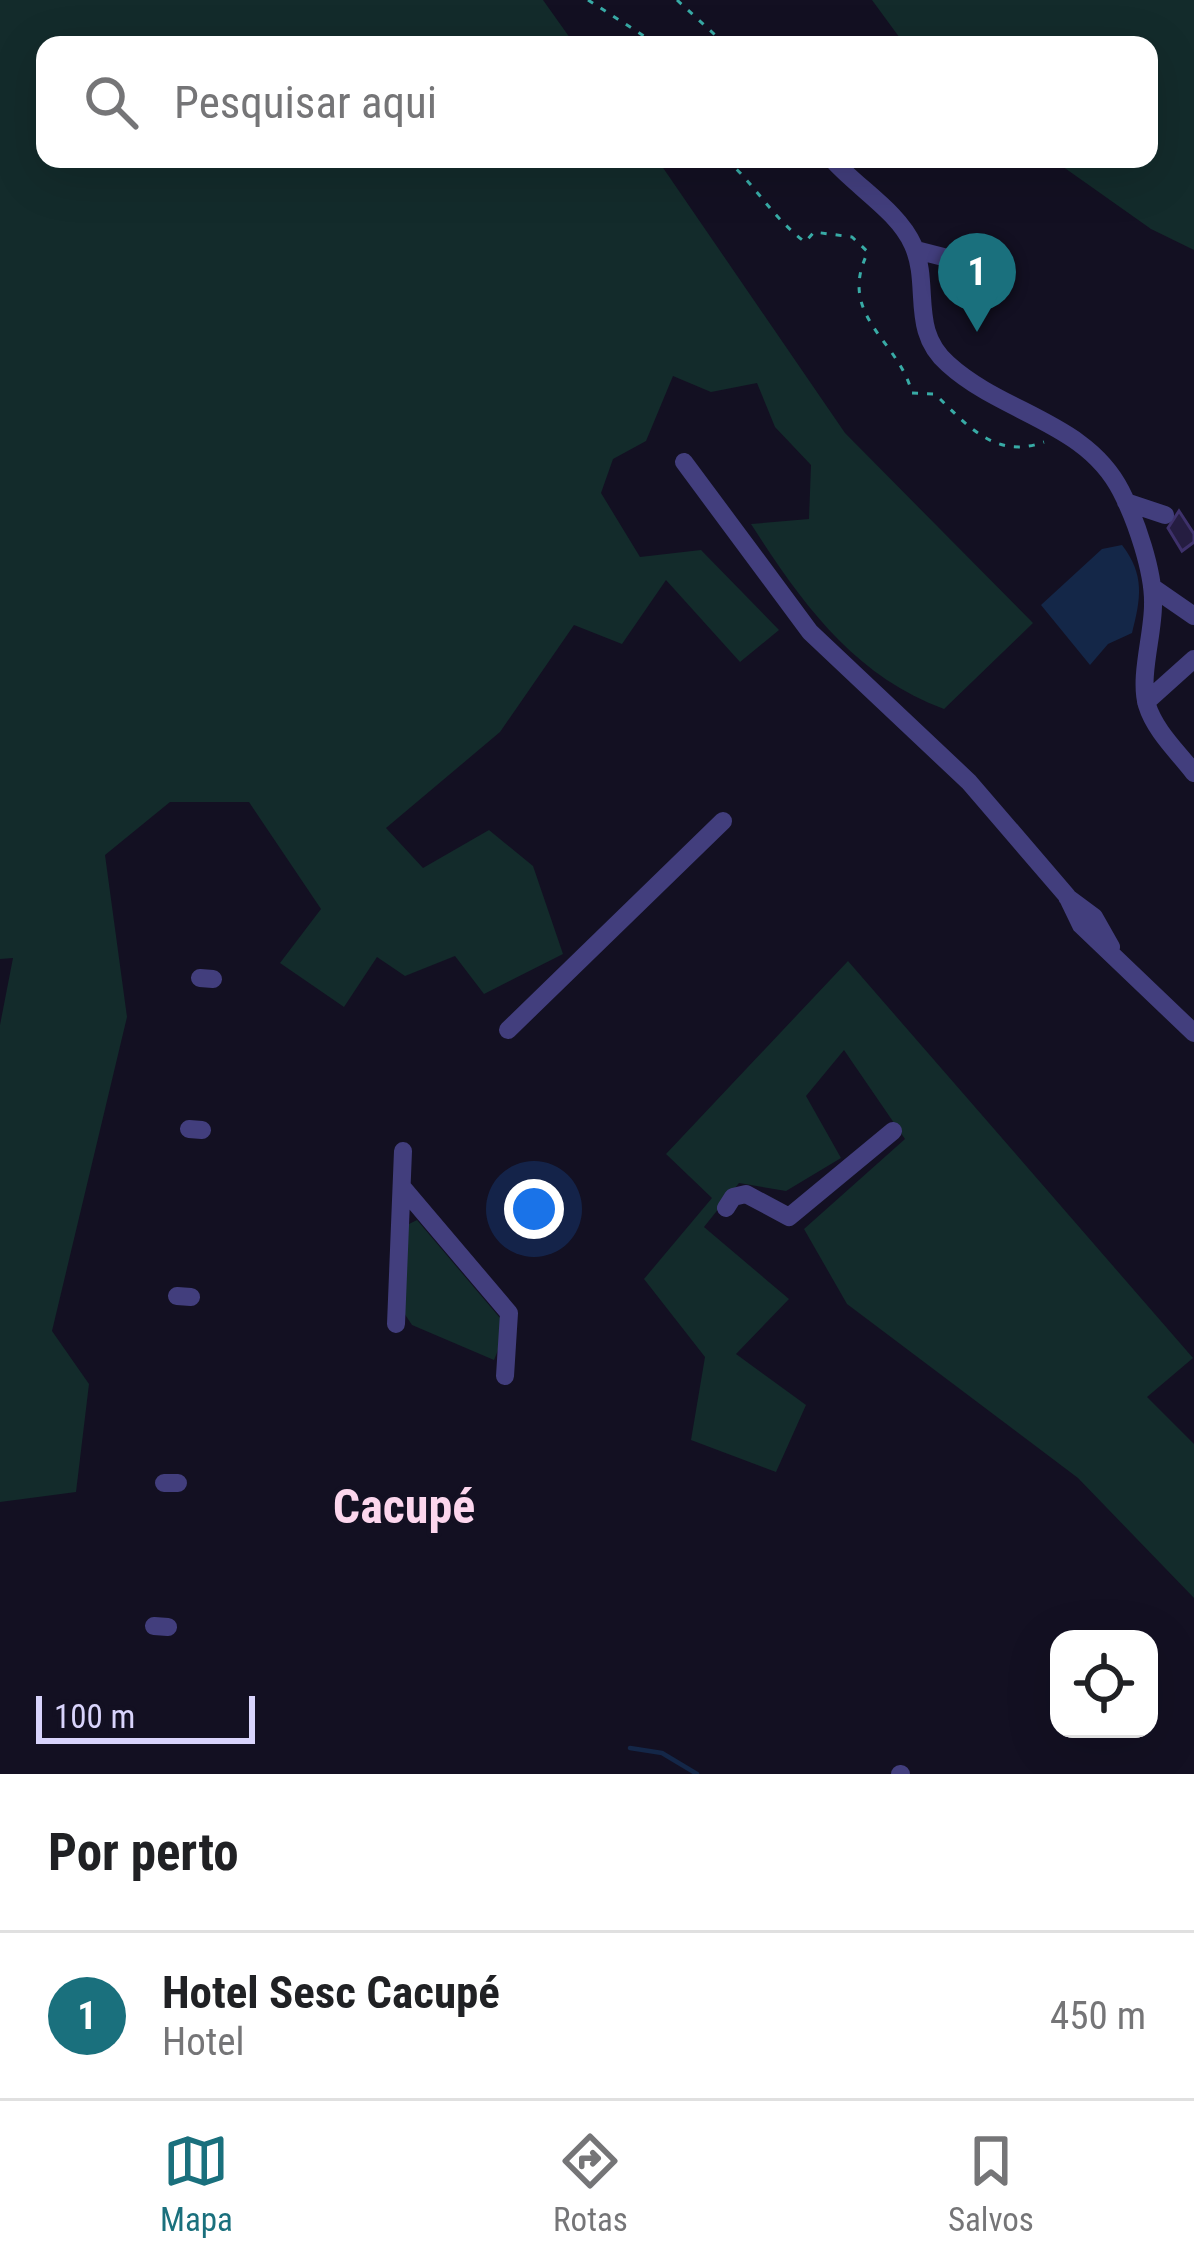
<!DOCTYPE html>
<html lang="pt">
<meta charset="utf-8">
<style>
:root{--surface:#fff;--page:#f2f2f2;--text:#202124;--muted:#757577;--line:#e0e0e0;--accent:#1a707d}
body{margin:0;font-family:"Roboto Condensed",sans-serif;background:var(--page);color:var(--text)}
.controls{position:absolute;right:36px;bottom:36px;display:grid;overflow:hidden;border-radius:24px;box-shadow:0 12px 48px #0002}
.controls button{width:108px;height:108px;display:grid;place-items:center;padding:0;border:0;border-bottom:3px solid var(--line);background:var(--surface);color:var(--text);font:60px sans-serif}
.scale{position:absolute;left:36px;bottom:30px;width:219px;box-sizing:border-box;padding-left:12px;border:6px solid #d9d4fc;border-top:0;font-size:33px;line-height:42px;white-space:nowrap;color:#d9d4fc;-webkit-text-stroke:9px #131022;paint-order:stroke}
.you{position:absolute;left:534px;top:1209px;width:42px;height:42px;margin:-30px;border:9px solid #fff;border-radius:50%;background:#1a73e8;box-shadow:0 0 0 18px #1a73e833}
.badge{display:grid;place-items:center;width:78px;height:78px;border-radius:50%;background:var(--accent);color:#fff;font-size:39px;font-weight:700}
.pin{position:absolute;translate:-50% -99px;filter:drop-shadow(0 3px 6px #0008)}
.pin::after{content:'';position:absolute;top:63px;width:42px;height:36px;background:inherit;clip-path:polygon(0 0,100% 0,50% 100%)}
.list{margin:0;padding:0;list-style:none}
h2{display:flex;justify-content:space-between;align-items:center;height:156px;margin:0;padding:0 48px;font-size:51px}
h2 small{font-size:39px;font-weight:400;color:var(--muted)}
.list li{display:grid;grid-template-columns:78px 1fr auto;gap:36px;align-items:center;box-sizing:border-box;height:168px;padding:0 48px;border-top:3px solid var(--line)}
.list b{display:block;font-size:45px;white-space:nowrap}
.list p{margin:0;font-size:39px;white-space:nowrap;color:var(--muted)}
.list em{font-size:39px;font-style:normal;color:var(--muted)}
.icon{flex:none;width:66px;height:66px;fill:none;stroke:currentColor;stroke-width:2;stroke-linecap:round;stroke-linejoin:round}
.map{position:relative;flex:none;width:1194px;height:1774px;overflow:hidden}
.search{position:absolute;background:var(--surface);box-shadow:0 12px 48px #0002;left:36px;right:36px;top:36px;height:132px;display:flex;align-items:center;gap:30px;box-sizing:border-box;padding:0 42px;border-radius:24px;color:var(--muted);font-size:45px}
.sheet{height:324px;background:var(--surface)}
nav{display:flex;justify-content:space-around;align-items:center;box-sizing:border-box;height:168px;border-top:3px solid var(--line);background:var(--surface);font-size:33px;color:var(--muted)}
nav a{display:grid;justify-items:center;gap:6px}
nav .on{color:var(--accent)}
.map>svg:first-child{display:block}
</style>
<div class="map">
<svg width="1194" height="1774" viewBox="0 0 1194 1774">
<rect width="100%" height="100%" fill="#131022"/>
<!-- green -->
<path fill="#132b2b" d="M0,0H543L575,45H45V159H657L845,433L1033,623L944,709C853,675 802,603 751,524L809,519L811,465L775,427L757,383L711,392L673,376L646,441L613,459L601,493L640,557L701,550L779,630L740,662L666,580L622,644L574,625L500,732L386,828L423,868L489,830L533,866L563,954L484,994L455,956L405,976L377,957L344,1007L280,963L321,909L249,802H170L105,855L127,1017L52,1331L89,1384L76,1492L0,1502V1025L13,958L0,959Z
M872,0H1194V250L1151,229L1052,159H1149V45H905Z
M848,961L1193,1358L1147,1397L1194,1444V1598L1078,1478L847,1304L804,1229L905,1139L844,1050L806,1096L841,1158L786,1191L739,1183L704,1227L789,1299L736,1354L806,1405L776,1472L691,1440L705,1357L644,1279L712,1198L666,1154Z
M417,1220L500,1318L503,1338L494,1360L412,1325L402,1310L407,1225Z"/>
<!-- water -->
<path fill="#142748" d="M1122,545C1145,575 1141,598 1132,633L1108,644L1090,665L1041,605L1102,549Z"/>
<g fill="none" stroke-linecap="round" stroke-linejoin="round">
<!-- stream -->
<path stroke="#142748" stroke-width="4.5" d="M630,1748L662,1753L697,1774"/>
</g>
<!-- building -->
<path fill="#251d41" stroke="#3e316b" stroke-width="3" d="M1179,511L1194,534V542L1182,551L1168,528Z"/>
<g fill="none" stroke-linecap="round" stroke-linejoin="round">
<!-- path -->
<path stroke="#38aba6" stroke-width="3" stroke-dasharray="6 9" stroke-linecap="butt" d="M588,0L658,45
M677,0L726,45
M726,159C757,187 771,216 805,242L814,232L852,237L868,252C836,316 899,340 912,393L935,394C967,425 995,460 1044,442"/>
<!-- minor -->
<path stroke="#423e7d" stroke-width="18" d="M832,159C856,187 898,211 913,245C931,286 909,330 948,364C1003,414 1086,422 1121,491C1136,520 1154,572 1153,605C1153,635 1139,677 1147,705C1155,731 1178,752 1194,773
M916,250L959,261
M684,462L810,632L969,782L1067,896L1081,925L1194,1033
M1126,502L1165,515
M1152,587L1194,616
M1146,702L1194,659
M1067,897L1094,917L1111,947
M200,978L213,979
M508,1030L723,821
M189,1129L202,1130
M403,1188L509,1313L505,1376
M726,1208L733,1197L746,1194L789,1217L893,1131
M177,1296L191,1297
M396,1324L403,1151
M164,1483H178
M154,1626L168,1627
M900,1774H901"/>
</g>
<g text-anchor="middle" stroke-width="9" stroke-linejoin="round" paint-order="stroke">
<!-- district labels -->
<g font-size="48" font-weight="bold" fill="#fcd6ed" stroke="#131022">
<text x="404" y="1523">Cacupé</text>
</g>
</g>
</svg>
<div class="controls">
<button><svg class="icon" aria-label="locate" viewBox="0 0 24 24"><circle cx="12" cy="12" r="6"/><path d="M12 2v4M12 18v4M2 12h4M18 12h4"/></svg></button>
</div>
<div class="scale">100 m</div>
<div class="you"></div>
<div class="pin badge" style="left:977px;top:332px">1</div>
<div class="search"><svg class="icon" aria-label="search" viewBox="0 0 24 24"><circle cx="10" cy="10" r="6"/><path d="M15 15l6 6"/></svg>Pesquisar aqui</div>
</div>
<section class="sheet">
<h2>Por perto<small></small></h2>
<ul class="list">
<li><span class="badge">1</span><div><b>Hotel Sesc Cacupé</b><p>Hotel</p></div><em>450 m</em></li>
</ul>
</section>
<nav>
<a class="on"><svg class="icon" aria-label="map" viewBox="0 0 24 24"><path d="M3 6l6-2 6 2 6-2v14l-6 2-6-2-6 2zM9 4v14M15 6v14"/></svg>Mapa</a>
<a><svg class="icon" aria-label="directions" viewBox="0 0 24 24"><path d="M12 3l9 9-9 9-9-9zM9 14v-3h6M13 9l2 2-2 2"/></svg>Rotas</a>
<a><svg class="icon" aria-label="saved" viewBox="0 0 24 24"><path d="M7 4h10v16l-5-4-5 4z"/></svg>Salvos</a>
</nav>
